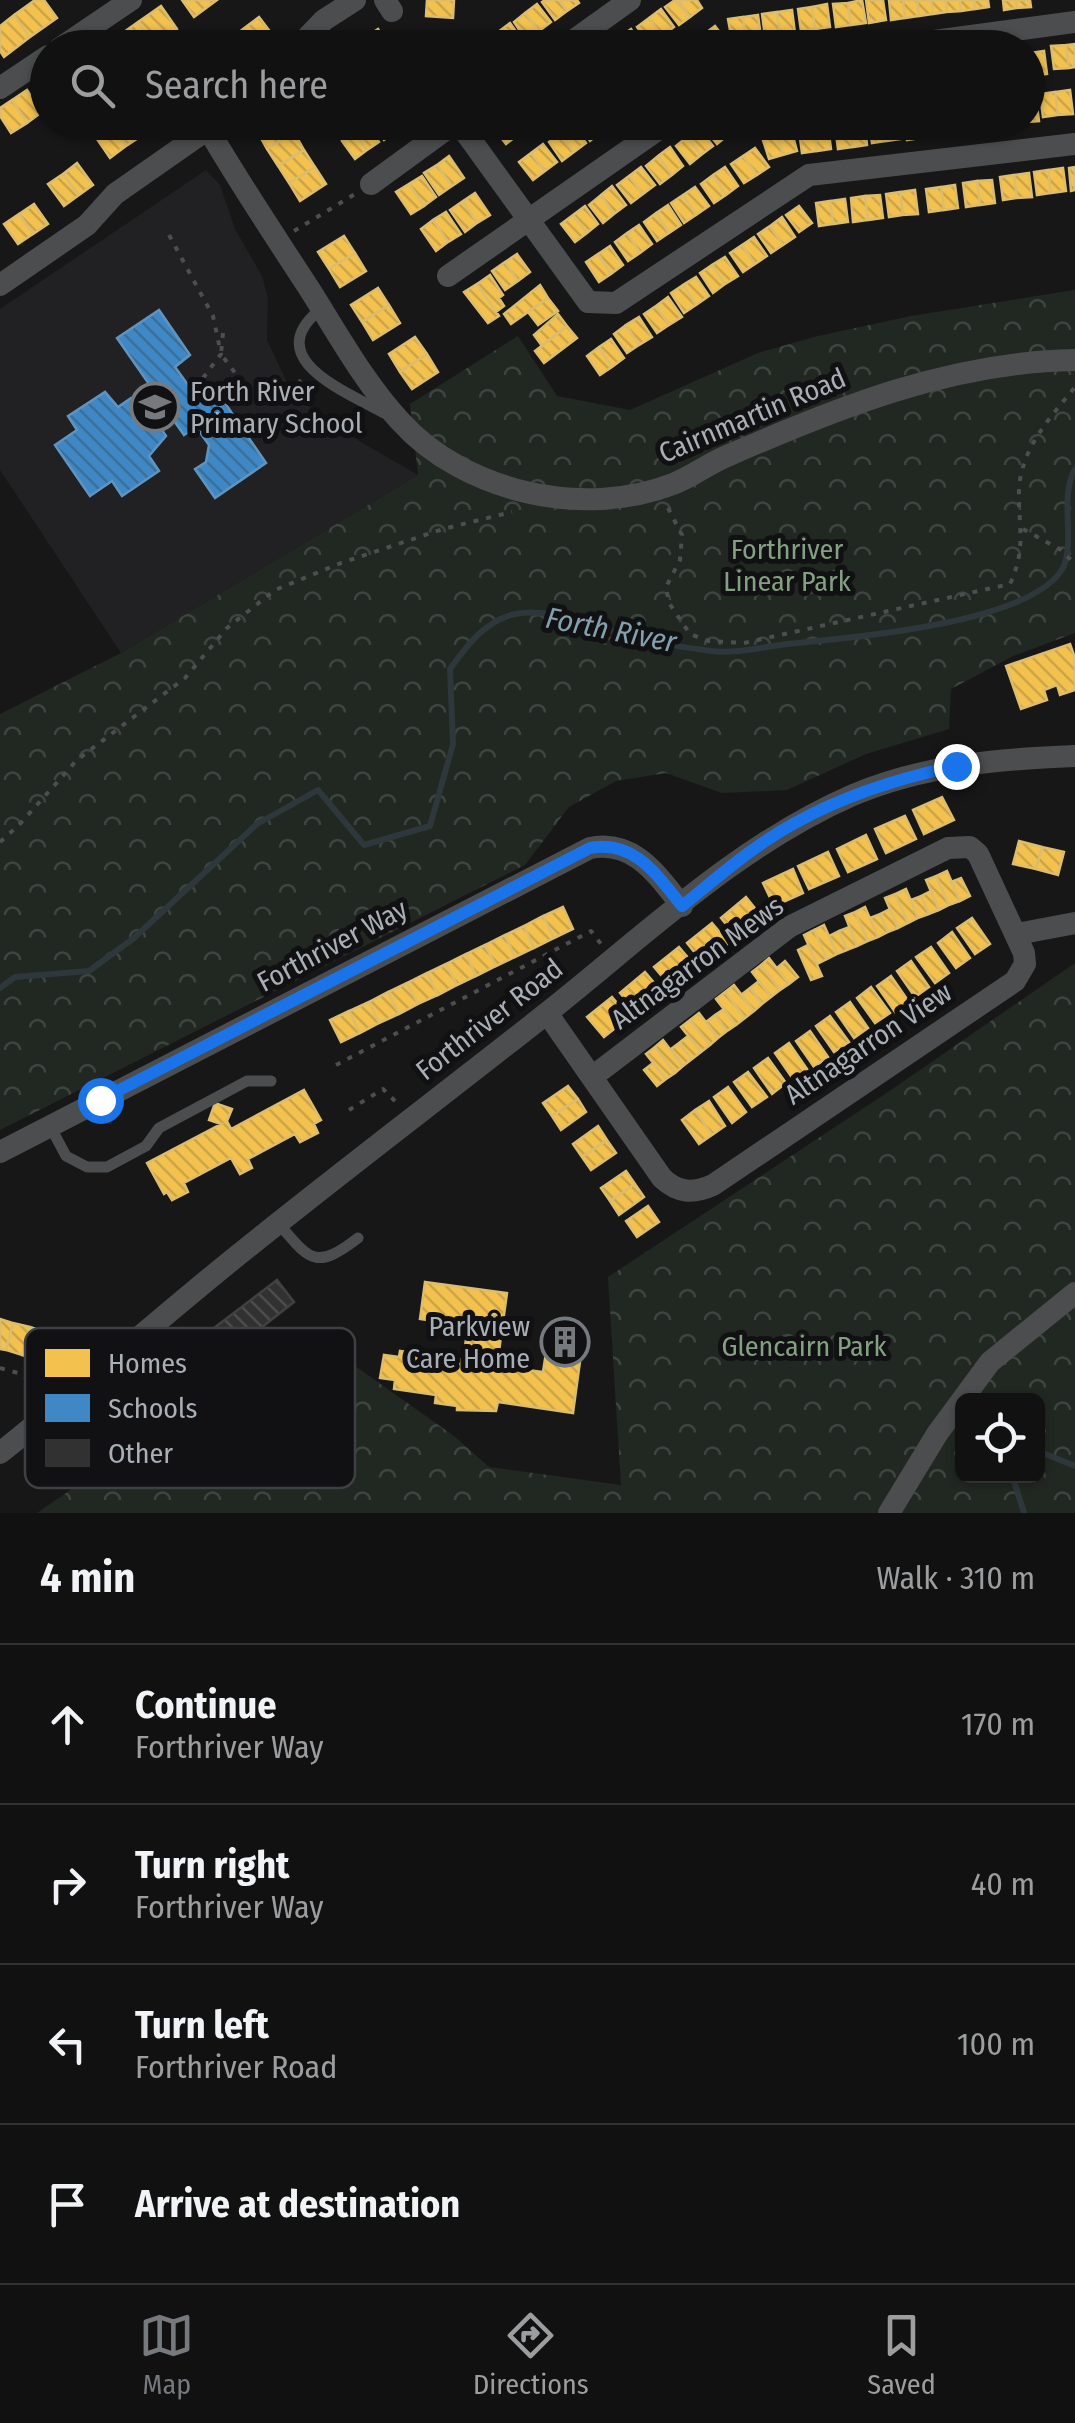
<!DOCTYPE html>
<meta charset="utf-8">
<style>
:root{--surface:#111;--page:#1a1a1a;--text:#f1f3f6;--muted:#9c9d9f;--line:#303131;--accent:#767a7e}
body{margin:0;font-family:"Fira Sans Condensed",sans-serif;background:var(--page);color:var(--text)}
.controls{position:absolute;right:30px;bottom:30px;display:grid;overflow:hidden;border-radius:15px;box-shadow:0 2px 8px #0004}
.controls button{width:90px;height:90px;display:grid;place-items:center;padding:0;border:0;border-bottom:2px solid var(--line);background:var(--surface);color:var(--text);font:50px sans-serif}
.stop{position:absolute;width:30px;height:30px;margin:-22px;border:8px solid #1a73e8;border-radius:50%;background:#fff}
.stop.end{background:#1a73e8;border-color:#fff;box-shadow:0 2px 10px #0008}
.list{margin:0;padding:0;list-style:none}
h2{display:flex;justify-content:space-between;align-items:center;height:130px;margin:0;padding:0 40px;font-size:42px}
h2 small{font-size:32px;font-weight:400;color:var(--muted)}
.list li{display:grid;grid-template-columns:65px 1fr auto;gap:30px;align-items:center;box-sizing:border-box;height:160px;padding:0 40px;border-top:2px solid var(--line)}
.list b{display:block;font-size:38px;white-space:nowrap}
.list p{margin:0;font-size:32px;white-space:nowrap;color:var(--muted)}
.list em{font-size:32px;font-style:normal;color:var(--muted)}
.icon{flex:none;width:55px;height:55px;fill:none;stroke:currentColor;stroke-width:2;stroke-linecap:round;stroke-linejoin:round}
.map{position:relative;flex:none;width:1075px;height:1513px;overflow:hidden}
.search{position:absolute;background:var(--surface);box-shadow:0 2px 8px #0004;left:30px;right:30px;top:30px;height:110px;display:flex;align-items:center;gap:25px;box-sizing:border-box;padding:0 35px;border-radius:55px;color:var(--muted);font-size:38px}
.sheet{height:770px;background:var(--surface)}
nav{display:flex;justify-content:space-around;align-items:center;box-sizing:border-box;height:140px;border-top:2px solid var(--line);background:var(--surface);font-size:28px;color:var(--muted)}
nav a{display:grid;justify-items:center;gap:5px}
nav .on{color:var(--accent)}
.map>svg:first-child{display:block}
</style>
<div class="map">
<svg width="1075" height="1513" viewBox="0 0 1075 1513">
<defs>
<pattern id="forest-crowns" width="20" height="18" patternUnits="userSpaceOnUse" patternTransform="scale(2.5)"><rect width="20" height="18" fill="#212721"/><path d="M2 6a3 3 0 1 1 6 0M12 15a3 3 0 1 1 6 0" fill="none" stroke="#3e443f"/></pattern>
<pattern id="homes-back-hatch" width="6" height="6" patternUnits="userSpaceOnUse" patternTransform="scale(2.5)"><rect width="6" height="6" fill="#f2c14e"/><path d="M-1 5l2 2M0 0l6 6M5-1l2 2" fill="none" stroke="#cca549"/></pattern>
<pattern id="schools-back-hatch" width="6" height="6" patternUnits="userSpaceOnUse" patternTransform="scale(2.5)"><rect width="6" height="6" fill="#3f88c5"/><path d="M-1 5l2 2M0 0l6 6M5-1l2 2" fill="none" stroke="#3b6f9a"/></pattern>
<pattern id="building-back-hatch" width="6" height="6" patternUnits="userSpaceOnUse" patternTransform="scale(2.5)"><rect width="6" height="6" fill="#313132"/><path d="M-1 5l2 2M0 0l6 6M5-1l2 2" fill="none" stroke="#4c4c4d"/></pattern>
</defs>
<rect width="100%" height="100%" fill="#171717"/>
<!-- built -->
<path fill="#212123" d="M206,170L220,185L235,229L262,276L268,298L267,340L291,391L330,424L418,475L121,653L0,470V309Z"/>
<!-- forest -->
<path fill="url(#forest-crowns)" fill-rule="evenodd" d="M1075,290V633L1013,656L951,689L949,729L866,754L787,790L722,793L666,773L616,781L569,807L525,865L0,1130V714L121,653L418,475L410,404L518,336L557,396L630,410L758,353L818,336L911,316Z
M1075,963V1513H37L165,1425L247,1435L241,1374L324,1344L454,1436L489,1467L621,1485L608,1277L888,1092ZM962,1400H1038V1476H962Z"/>
<!-- homes -->
<path fill="url(#homes-back-hatch)" stroke="#dcbc6d" stroke-width="2.5" d="M35,0H44L57,18L30,37L14,15Z
M182,0H217L194,17Z
M427,0H454L453,18L426,16Z
M545,0H559L567,11L555,20L542,2Z
M559,0H577L579,3L567,11Z
M675,0L690,17L679,25L665,7Z
M678,0H697L702,8L690,17Z
M862,0L866,23L851,25L848,3Z
M866,0H883L886,20L869,23Z
M889,0H903L905,18L891,20Z
M903,0H917L919,16L905,18Z
M917,0H931L933,14L919,16Z
M931,0H946L947,12L933,14Z
M946,0H960L961,11L947,12Z
M960,0H974L975,9L961,11Z
M974,0H988L989,7L975,9Z
M1003,0H1016L1017,8L1004,10Z
M1016,0H1030L1031,7L1017,8Z
M848,3L851,25L836,27L833,4Z
M537,4L551,22L539,31L525,13Z
M827,4L830,27L815,29L812,7Z
M161,6L177,29L153,45L138,22Z
M812,7L815,29L801,31L798,9Z
M661,9L674,27L662,36L649,18Z
M792,10L795,33L780,35L777,12Z
M777,12L780,35L765,37L762,14Z
M525,13L539,31L526,40L514,22Z
M14,15L30,37L4,57L0,51V26Z
M758,15L761,37L746,39L743,17Z
M259,17L275,38L263,48H257L243,29Z
M743,17L746,39L732,41L728,19Z
M649,18L662,36L650,45L637,27Z
M138,22L153,45L120,48L114,39Z
M510,23L523,41L515,48H509L498,32Z
M715,26L729,44L724,48H713L703,35Z
M243,29L257,48H233L228,41Z
M378,29L391,48H362L359,42Z
M631,29L644,47V48H627L619,38Z
M498,32L509,48H491L486,41Z
M703,35L713,48H694L691,44Z
M619,38L627,48H608L607,46Z
M1075,44V67L1069,68L1066,45Z
M1066,45L1069,68L1054,69L1051,46Z
M1044,51L1047,74L1032,76L1030,53Z
M27,90L42,112L27,123L12,100Z
M1070,90L1073,114L1058,115L1055,92Z
M1055,92L1058,115L1043,117L1040,94Z
M1036,98L1039,121L1028,122V99Z
M12,100L27,123L11,133L0,116V108Z
M110,122L126,146L110,158L93,133Z
M110,122H134L143,135L126,146Z
M271,122H288L294,132L267,149L257,131Z
M371,122H390L396,131L384,140Z
M497,122H508L518,135L506,144L492,126Z
M508,122H526L529,127L518,135Z
M577,122H595L602,131L590,141Z
M707,122H719L728,135L717,144L702,126Z
M719,122H737L740,126L728,135Z
M865,122L867,145L853,147L850,124Z
M869,122H884L886,141L872,143Z
M884,122H899L901,139L886,141Z
M905,122H920L921,138L907,140Z
M920,122H934L936,136L921,138Z
M940,122H955L957,134L942,136Z
M955,122H970L971,132L957,134Z
M975,122H989L990,128L976,130Z
M366,123L379,142L367,150L354,132Z
M572,124L586,143L574,152L560,133Z
M850,124L853,147L838,149L835,126Z
M828,126L831,149L817,151L814,128Z
M699,128L713,146L701,155L687,137Z
M814,128L817,151L802,153L799,130Z
M791,129L797,151L783,155L777,133Z
M294,132L304,150L278,166L267,149Z
M354,132L367,150L355,159L342,141Z
M560,133L574,152L562,161L549,142Z
M777,133L783,155L769,159L762,137Z
M687,137L701,155L690,164L676,146Z
M543,144L557,162L545,171L531,153Z
M670,147L683,166L672,175L658,156Z
M755,148L769,167L757,175L743,156Z
M304,150L315,167L289,183L278,166Z
M531,153L545,171L533,180L519,162Z
M449,156L464,178L452,186L437,165Z
M658,156L672,175L660,184L646,166Z
M743,156L757,175L744,183L731,164Z
M77,163L93,185L79,195L63,174Z
M437,165L452,186L439,195L424,173Z
M315,167L326,184L300,201L289,183Z
M641,167L655,185L643,194L629,176Z
M725,167L738,186L726,195L713,175Z
M1075,167V190L1071,191L1069,168Z
M1063,168L1066,191L1051,193L1048,170Z
M1048,170L1051,193L1037,195L1034,172Z
M1029,173L1032,197L1017,198L1014,175Z
M63,174L79,195L64,206L48,184Z
M713,175L726,195L714,203L701,184Z
M1014,175L1017,198L1003,200L1000,177Z
M422,176L436,197L424,206L409,184Z
M629,176L643,194L631,203L617,185Z
M992,180L995,203L980,205L977,181Z
M977,181L980,205L966,207L963,183Z
M409,184L424,206L411,214L396,192Z
M955,185L958,208L944,210L941,187Z
M612,186L626,205L614,214L601,195Z
M695,187L709,206L696,215L683,195Z
M941,187L944,210L929,212L926,189Z
M915,190L918,214L903,215L900,192Z
M900,192L903,215L889,217L886,194Z
M475,193L490,215L477,223L463,201Z
M601,195L614,214L603,223L589,205Z
M683,195L696,215L684,223L671,203Z
M880,195L883,218L868,220L865,196Z
M865,196L868,220L853,222L851,198Z
M845,199L848,222L833,224L830,201Z
M463,201L477,223L465,232L450,210Z
M830,201L833,224L819,226L816,203Z
M34,204L48,224L33,234L19,214Z
M668,205L681,225L669,233L656,213Z
M585,206L598,224L587,233L573,215Z
M799,206L812,223L799,232L786,215Z
M446,212L461,234L448,242L433,220Z
M656,213L669,233L657,241L644,222Z
M19,214L33,234L18,244L4,224Z
M573,215L587,233L575,242L561,224Z
M782,217L795,237L783,245L770,226Z
M433,220L448,242L436,251L421,229Z
M639,225L652,244L640,253L627,233Z
M770,226L783,245L771,253L758,234Z
M627,233L640,253L628,261L615,242Z
M344,236L355,253L329,269L318,252Z
M754,237L767,256L755,264L742,245Z
M742,245L755,264L743,272L730,253Z
M610,246L623,265L611,274L598,254Z
M355,253L366,271L340,287L329,269Z
M517,254L530,272L518,281L505,262Z
M598,254L611,274L599,282L586,262Z
M725,257L738,276L725,284L712,265Z
M505,262L518,281L505,290L492,271Z
M712,265L725,284L713,293L700,273Z
M490,275L503,295L499,298L504,306L496,312L477,284Z
M696,277L709,296L696,305L683,285Z
M477,284L499,316L488,323L464,292Z
M540,285L548,298L511,324L504,314Z
M683,285L696,305L684,313L671,293Z
M378,288L389,305L362,322L351,305Z
M668,297L682,317L669,325L656,306Z
M548,298L558,311L538,325L528,312Z
M389,305L400,323L373,340L362,322Z
M656,306L669,325L657,333L644,314Z
M558,314L567,326L542,346L534,335Z
M639,317L652,337L639,345L626,325Z
M626,325L639,345L627,353L614,334Z
M567,326L577,338L544,363L535,351Z
M415,337L427,354L400,372L389,354Z
M611,339L624,358L612,367L599,347Z
M599,347L612,367L600,375L587,356Z
M427,354L438,372L412,389L400,372Z
M1070,644L1075,658V690L1060,695L1057,685L1044,690L1047,700L1021,709L1006,666Z
M942,797L954,820L924,834L913,810Z
M905,816L916,839L886,853L875,829Z
M866,835L877,859L848,872L837,849Z
M1019,841L1042,847L1036,869L1013,864Z
M1042,847L1064,852L1058,875L1036,869Z
M828,852L839,876L809,889L798,866Z
M793,869L803,893L774,906L763,883Z
M947,871L960,901L949,905L936,876Z
M936,876L949,905L939,910L926,880Z
M961,878L970,896L960,901L951,882Z
M906,889L918,918L908,923L895,894Z
M931,891L939,910L929,914L921,896Z
M895,894L908,923L898,928L885,898Z
M921,896L929,914L918,918L911,900Z
M746,897L762,917L737,938L721,918Z
M563,907L573,929L554,938L543,916Z
M865,907L878,937L868,941L855,912Z
M890,909L898,928L888,932L880,914Z
M855,912L868,941L857,946L845,916Z
M880,914L888,932L878,937L870,918Z
M543,916L554,938L534,948L524,926Z
M972,918L990,944L975,954L957,928Z
M712,923L729,943L703,963L687,943Z
M824,925L837,954L827,959L814,930Z
M524,926L534,948L515,957L505,935Z
M849,927L857,946L847,950L839,931Z
M814,930L827,959L817,964L804,935Z
M839,931L847,950L837,954L829,936Z
M952,932L970,958L956,968L938,943Z
M505,935L515,957L496,966L485,945Z
M485,945L496,966L476,976L466,954Z
M808,945L822,976L811,980L798,950Z
M679,947L696,967L671,987L654,967Z
M931,947L949,973L935,983L916,957Z
M466,954L476,976L457,985L446,964Z
M769,958L789,984L780,990L761,965Z
M785,961L798,977L789,984L777,968Z
M911,961L929,987L915,997L897,971Z
M446,964L457,985L438,995L427,973Z
M761,965L780,990L771,997L752,972Z
M645,972L662,992L637,1013L620,993Z
M427,973L438,995L418,1004L407,983Z
M891,976L909,1002L895,1012L877,986Z
M759,981L771,997L762,1004L750,988Z
M407,983L418,1004L399,1014L388,992Z
M734,985L754,1011L745,1018L725,992Z
M871,987L890,1013L875,1023L857,998Z
M750,988L762,1004L754,1011L741,995Z
M388,992L399,1014L379,1023L369,1002Z
M725,992L745,1018L736,1025L716,999Z
M612,997L629,1017L604,1037L587,1017Z
M369,1002L379,1023L360,1033L349,1011Z
M850,1002L868,1028L854,1038L836,1012Z
M724,1009L736,1025L727,1031L715,1015Z
M349,1011L360,1033L341,1042L330,1020Z
M699,1013L718,1038L710,1045L690,1020Z
M715,1015L727,1031L718,1038L706,1022Z
M830,1016L849,1042L834,1052L816,1026Z
M690,1020L710,1045L701,1052L681,1027Z
M810,1031L828,1057L814,1067L796,1041Z
M688,1036L701,1052L692,1059L679,1043Z
M663,1040L683,1066L675,1073L655,1047Z
M679,1043L692,1059L683,1066L671,1049Z
M789,1043L807,1069L793,1079L775,1053Z
M655,1047L675,1073L666,1079L646,1054Z
M768,1058L786,1083L772,1094L754,1068Z
M653,1063L666,1079L657,1086L644,1070Z
M748,1072L767,1097L752,1107L734,1082Z
M568,1086L578,1099L552,1116L543,1103Z
M728,1087L746,1112L732,1123L714,1097Z
M304,1090L321,1120L314,1124L318,1133L300,1142L295,1134L248,1159L252,1168L240,1174L231,1158L184,1183L188,1192L172,1200L167,1192L164,1194L147,1163L221,1124L209,1120L215,1103L232,1109L227,1121L231,1129Z
M578,1099L586,1112L561,1130L552,1116Z
M709,1101L725,1126L712,1135L695,1110Z
M695,1110L712,1135L699,1144L682,1120Z
M598,1126L607,1140L582,1157L573,1144Z
M607,1140L616,1153L591,1170L582,1157Z
M626,1171L635,1184L610,1201L601,1188Z
M635,1184L644,1197L619,1215L610,1201Z
M648,1206L659,1222L637,1237L626,1221Z
M425,1282L507,1293L497,1366L543,1372L550,1327L584,1332L573,1413L498,1402L496,1411L457,1410V1406L435,1403L436,1395L394,1389L395,1380L380,1378L384,1355L399,1357L400,1351L463,1360L468,1326L420,1319Z
M0,1319L13,1323L6,1350L0,1349Z
M13,1323L30,1327L22,1355L6,1350Z
M30,1327L46,1332L45,1337L58,1340L52,1363L22,1355Z"/>
<!-- schools -->
<path fill="url(#schools-back-hatch)" stroke="#5f94c0" stroke-width="2.5" d="M159,310L190,355L175,367L188,385L193,382L202,394L208,390L219,407L225,403L266,463L215,498L195,469L206,462L209,445L196,427L184,435L170,415L157,423L166,436L149,456L159,471L122,496L112,481L90,496L55,445L77,430L68,416L105,392L118,407L131,398L133,400L139,396L143,402L156,394L117,338Z"/>
<g fill="none" stroke-linecap="round" stroke-linejoin="round">
<!-- stream -->
<path stroke="#2e373b" stroke-width="6" d="M0,988L15,977L89,971L134,938L257,824L318,790L364,845L430,826L453,744L450,669C466,647 483,623 511,615C543,606 585,623 615,632C645,641 680,647 711,651C735,654 763,647 787,644C848,638 1035,624 1064,566C1075,536 1059,498 1075,469
M1038,1451L1075,1466
M1016,1476L1014,1481L1024,1513"/>
</g>
<!-- building -->
<path fill="url(#building-back-hatch)" stroke="#3f4143" stroke-width="2.5" d="M277,1280L294,1302L243,1342L234,1330L219,1343L210,1331Z"/>
<g fill="none" stroke-linecap="round" stroke-linejoin="round">
<!-- path -->
<path stroke="#4d4e50" stroke-width="4" stroke-dasharray="5 8" stroke-linecap="butt" d="M294,231L355,194
M169,235L213,316L221,354L203,378
M223,333L221,354L258,404C279,404 288,395 301,380
M668,508L682,535L680,560L666,587L669,603L690,634L708,641L744,643L1010,584C1027,547 1018,527 1019,490C1021,448 1050,418 1075,387
M1023,529L1061,550L1075,564
M0,842L19,825L77,760L185,678L227,628L275,590L341,563L443,529L512,512
M336,1065L591,931L601,944
M349,1110L383,1089L398,1104
M0,1368L18,1373L47,1390"/>
<!-- service -->
<path stroke="#4b4d4f" stroke-width="11" d="M322,308C258,358 345,391 384,413
M50,1126L66,1156L87,1167H107L146,1146L159,1128L247,1081H271
M278,1223C310,1260 315,1271 358,1238"/>
<!-- minor -->
<path stroke="#4b4d4f" stroke-width="22" d="M385,0L392,11
M60,48L131,0
M297,48L324,20L355,0
M563,48L630,0
M882,48L1075,22
M0,88L48,56
M458,122L588,302L616,303L809,175L1075,144
M208,129C240,184 275,236 310,290C338,334 364,382 400,421C464,492 583,519 673,484C691,477 708,464 727,456C839,407 951,362 1075,360
M371,184L456,122
M448,276L669,122
M0,285L87,225L115,194L218,122
M1017,934L1075,923
M547,1013L662,1178C678,1193 693,1194 713,1185L1015,981L1025,964L1024,953L978,854L970,847L948,848L789,927L592,1077
M0,1152L590,848C634,839 657,875 682,906
M0,1453C79,1390 154,1323 232,1260C336,1176 442,1096 547,1013C644,936 738,845 853,795C924,765 999,759 1075,756
M889,1513L937,1434L990,1362L1075,1293"/>
</g>
<g fill="none" stroke-linecap="round" stroke-linejoin="round">
<!-- route -->
<path stroke="#1a73e8" stroke-width="12" d="M100,1100L590,848C634,839 657,875 682,906C718,877 754,845 795,823C845,795 900,778 956,766"/>
</g>
<!-- icons -->
<defs>
<g id="school-ring" transform="scale(2.5)"><circle r="9.5" fill="#111113" stroke="#767a7e" stroke-width="1.5"/><path d="M0-5L7-2L0 1L-7-2ZM-4 1L0 2.5L4 1V4Q0 6-4 4Z" fill="#767a7e"/></g>
<g id="building-ring" transform="scale(2.5)"><circle r="9.5" fill="#111113" stroke="#767a7e" stroke-width="1.5"/><path d="M-4-6H4V6H1V3H-1V6H-4ZM-2.5-4.3h1.7v1.8h-1.7ZM.8-4.3h1.7v1.8H.8ZM-2.5-1h1.7V.8h-1.7ZM.8-1h1.7V.8H.8Z" fill="#767a7e"/></g>
</defs>
<g fill-rule="evenodd">
<use href="#school-ring" x="155" y="407"/>
<use href="#building-ring" x="565" y="1342"/>
</g>
<g text-anchor="middle" stroke-width="10" stroke-linejoin="round" paint-order="stroke">
<!-- poi labels -->
<g font-size="28" fill="#a9afb6" stroke="#111113" text-anchor="start">
<text x="190" y="401">Forth River<tspan x="190" dy="32">Primary School</tspan></text>
<text x="530" y="1336" text-anchor="end">Parkview<tspan x="530" dy="32">Care Home</tspan></text>
</g>
<!-- street labels -->
<g font-size="28" fill="#a9afb6" stroke="#111113">
<text transform="translate(752 415) rotate(-23)" y="10">Cairnmartin Road</text>
<text transform="translate(332 945) rotate(-28)" y="10">Forthriver Way</text>
<text transform="translate(697 962) rotate(-36)" y="10">Altnagarron Mews</text>
<text transform="translate(489 1019) rotate(-38)" y="10">Forthriver Road</text>
<text transform="translate(868 1043) rotate(-34)" y="10">Altnagarron View</text>
</g>
<!-- park labels -->
<g font-size="28" fill="#84a082" stroke="#111113">
<text x="787" y="559">Forthriver<tspan x="787" dy="32">Linear Park</tspan></text>
<text x="804" y="1356">Glencairn Park</text>
</g>
<!-- water labels -->
<g font-size="30" font-style="italic" fill="#84a0ae" stroke="#111113">
<text transform="translate(611 630) rotate(11)" y="10">Forth River</text>
</g>
</g>
<!-- legend -->
<rect x="25" y="1328" width="330" height="160" rx="15" fill="#111113" stroke="#3f4044" stroke-width="2.5"/>
<rect x="45" y="1349" width="45" height="28" fill="#f2c14e"/>
<rect x="45" y="1394" width="45" height="28" fill="#3f88c5"/>
<rect x="45" y="1439" width="45" height="28" fill="#313132"/>
<g font-size="28" fill="#a9afb6">
<text x="108" y="1373">Homes</text>
<text x="108" y="1418">Schools</text>
<text x="108" y="1463">Other</text>
</g>
</svg>
<div class="controls">
<button><svg class="icon" aria-label="locate" viewBox="0 0 24 24"><circle cx="12" cy="12" r="6"/><path d="M12 2v4M12 18v4M2 12h4M18 12h4"/></svg></button>
</div>
<div class="stop" style="left:100px;top:1100px"></div>
<div class="stop end" style="left:956px;top:766px"></div>
<div class="search"><svg class="icon" aria-label="search" viewBox="0 0 24 24"><circle cx="10" cy="10" r="6"/><path d="M15 15l6 6"/></svg>Search here</div>
</div>
<section class="sheet">
<h2>4 min<small>Walk · 310 m</small></h2>
<ul class="list">
<li><svg class="icon" aria-label="ahead" viewBox="0 0 24 24"><path d="M12 20V5M6 11l6-6 6 6"/></svg><div><b>Continue</b><p>Forthriver Way</p></div><em>170 m</em></li>
<li><svg class="icon" aria-label="right" viewBox="0 0 24 24"><path d="M7 20v-9h11M14 6l5 5-5 5"/></svg><div><b>Turn right</b><p>Forthriver Way</p></div><em>40 m</em></li>
<li><svg class="icon" aria-label="left" viewBox="0 0 24 24"><path d="M17 20v-9H6M10 6l-5 5 5 5"/></svg><div><b>Turn left</b><p>Forthriver Road</p></div><em>100 m</em></li>
<li><svg class="icon" aria-label="arrive" viewBox="0 0 24 24"><path d="M6 21V4h12l-3 4 3 4H6"/></svg><div><b>Arrive at destination</b></div></li>
</ul>
</section>
<nav>
<a class="on"><svg class="icon" aria-label="map" viewBox="0 0 24 24"><path d="M3 6l6-2 6 2 6-2v14l-6 2-6-2-6 2zM9 4v14M15 6v14"/></svg>Map</a>
<a><svg class="icon" aria-label="directions" viewBox="0 0 24 24"><path d="M12 3l9 9-9 9-9-9zM9 14v-3h6M13 9l2 2-2 2"/></svg>Directions</a>
<a><svg class="icon" aria-label="saved" viewBox="0 0 24 24"><path d="M7 4h10v16l-5-4-5 4z"/></svg>Saved</a>
</nav>
